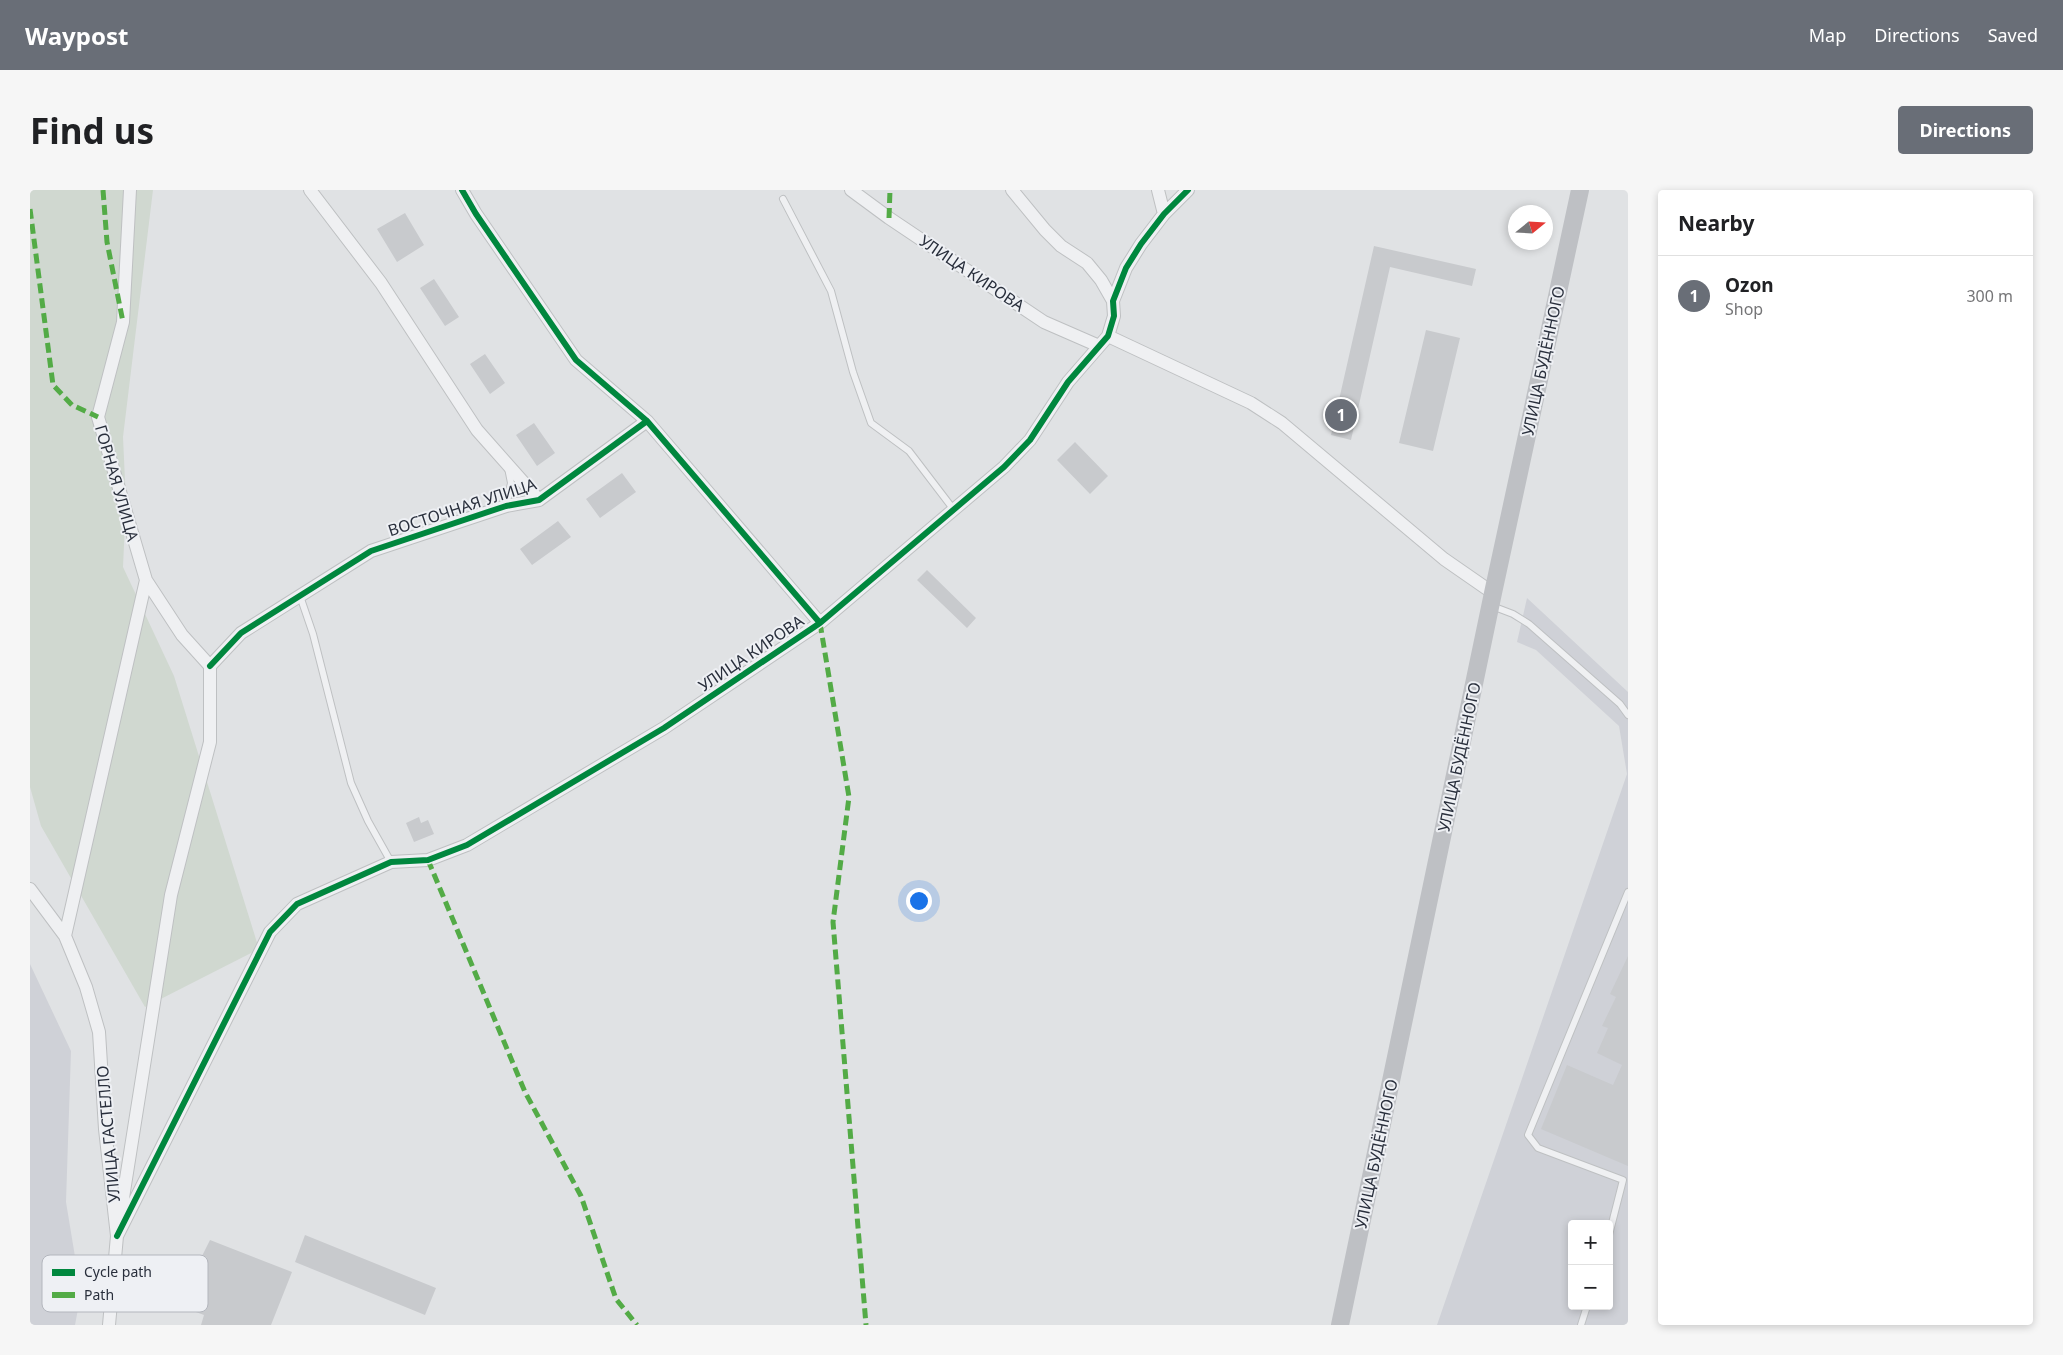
<!DOCTYPE html>
<meta charset="utf-8">
<style>
:root{--surface:#fff;--page:#f6f6f6;--text:#202124;--muted:#757577;--line:#e0e0e0;--accent:#696e77}
body{margin:0;font-family:"Noto Sans",sans-serif;background:var(--page);color:var(--text)}
.controls{position:absolute;right:15px;bottom:15px;display:grid;overflow:hidden;border-radius:5px;box-shadow:0 2px 8px #0003}
.controls button{width:45px;height:45px;display:grid;place-items:center;padding:0;border:0;border-bottom:1px solid var(--line);background:var(--surface);color:var(--text);font:25px sans-serif}
.compass{position:absolute;left:1478px;top:15px;width:45px;height:45px;border-radius:50%;background:var(--surface);box-shadow:0 2px 8px #0003;rotate:72deg}
.you{position:absolute;left:888px;top:710px;width:18px;height:18px;margin:-12px;border:4px solid #fff;border-radius:50%;background:#1a73e8;box-shadow:0 0 0 8px #1a73e833}
.badge{display:grid;place-items:center;width:32px;height:32px;border-radius:50%;background:var(--accent);color:#fff;font-size:16px;font-weight:700}
.pin{position:absolute;translate:-50% -50%;border:2px solid #fff;box-shadow:0 1px 5px #0006}
.list{margin:0;padding:0;list-style:none}
h2{display:flex;justify-content:space-between;align-items:center;height:65px;margin:0;padding:0 20px;font-size:21px}
h2 small{font-size:16px;font-weight:400;color:var(--muted)}
.list li{display:grid;grid-template-columns:32px 1fr auto;gap:15px;align-items:center;box-sizing:border-box;height:80px;padding:0 20px;border-top:1px solid var(--line)}
.list b{display:block;font-size:19px;white-space:nowrap}
.list p{margin:0;font-size:16px;white-space:nowrap;color:var(--muted)}
.list em{font-size:16px;font-style:normal;color:var(--muted)}
.map{position:relative;flex:none;width:1598px;height:1135px;overflow:hidden;border-radius:5px}
header{display:flex;align-items:center;gap:30px;box-sizing:border-box;height:70px;padding:0 25px;background:var(--accent);color:#fff}
header strong{font-size:24px}
nav{display:flex;gap:28px;margin-inline-start:auto;font-size:18px}
.intro{display:flex;align-items:center;justify-content:space-between;box-sizing:border-box;height:120px;padding:0 30px}
h1{margin:0;font-size:35px}
.button{padding:12px 22px;border-radius:5px;background:var(--accent);color:#fff;font-size:18px;font-weight:700}
main{display:flex;gap:30px;padding:0 30px}
aside{flex:1;background:var(--surface);border-radius:5px;box-shadow:0 2px 8px #0003}
.map>svg:first-child{display:block}
</style>
<header>
<strong>Waypost</strong>
<nav><a>Map</a><a>Directions</a><a>Saved</a></nav>
</header>
<div class="intro"><h1>Find us</h1><a class="button">Directions</a></div>
<main>
<div class="map">
<svg width="1598" height="1135" viewBox="0 0 1598 1135">
<rect width="100%" height="100%" fill="#e0e2e4"/>
<!-- built -->
<path fill="#cfd1d7" fill-rule="evenodd" d="M1497,408L1598,502V1135H1407L1597,584L1589,536L1506,460L1487,452ZM1542,1034H1579V1116H1542Z
M0,774L41,861L36,1012L51,1103L45,1135H0Z"/>
<!-- green -->
<path fill="#d0d8d0" d="M0,0H123L93,247L96,312L93,377L144,486L229,759L115,817L11,636L0,597Z"/>
<!-- building -->
<path fill="#c8cacd" d="M375,23L394,55L367,72L347,39Z
M1344,56L1446,79L1442,96L1360,77L1321,250L1301,245Z
M404,89L429,127L415,136L390,98Z
M1396,140L1430,148L1403,261L1369,253Z
M455,164L475,193L460,204L440,174Z
M504,233L525,263L507,276L486,245Z
M1045,252L1078,286L1060,304L1027,270Z
M592,283L606,302L570,328L556,309Z
M528,331L541,347L502,375L490,359Z
M897,380L946,428L937,438L887,390Z
M389,627L391,633L398,630L404,644L384,652L376,633Z
M1598,766V976L1511,939L1537,875L1583,895L1592,875L1567,863L1578,838L1572,836L1586,807L1580,804Z
M275,1045L406,1098L395,1125L265,1072Z
M180,1050L262,1082L241,1135H171L174,1125L139,1112L157,1068L169,1072Z"/>
<g fill="none" stroke-linecap="round" stroke-linejoin="round">
<!-- lane casing -->
<g stroke="#bec0c2" stroke-width="8">
<path id="lane" d="M753,9L801,101L823,182L841,233L879,261L924,320
M476,316L481,293L478,278
M270,406L283,444L321,593L338,631L361,672
M1462,416L1483,424L1499,434L1590,514L1598,525
M1579,1045L1593,990L1508,958L1498,945L1598,702
M1551,1135L1557,1116"/>
</g>
<!-- street casing -->
<g stroke="#bec0c2" stroke-width="14">
<path id="street" d="M100,0L93,132L68,227L116,390L152,445L180,476
M280,0L351,93L447,240L509,310
M432,0L446,24L546,170L617,231L790,433
M821,0L859,28L1014,132L1069,156
M982,0L1015,40L1031,56L1057,73L1071,90L1083,111
M1128,0L1134,24
M1078,146L1221,213L1252,233L1414,369L1463,403
M180,476L211,443L341,361L476,316L509,310L617,231
M0,699L35,746L56,797L69,842L75,939L87,1046L79,1135
M35,746L116,390
M89,1033L141,705L180,552V476
M87,1046L240,742L267,714L361,672L398,670L437,655L634,538L790,433L974,277L1000,250L1038,192L1078,146L1084,126L1083,111L1096,78L1111,54L1134,24L1158,0"/>
</g>
<!-- lane -->
<use href="#lane" stroke="#eff0f2" stroke-width="6"/>
<!-- street -->
<use href="#street" stroke="#eff0f2" stroke-width="12"/>
<!-- secondary -->
<path stroke="#bec0c4" stroke-width="18" d="M1310,1135L1463,403L1550,0"/>
<!-- quiet -->
<path stroke="#53ab46" stroke-width="5" stroke-dasharray="10 5" stroke-linecap="butt" d="M73,0L77,52L93,132
M0,19L23,195L42,215L68,227
M859,28L860,0
M790,433L819,607L803,732L836,1135
M398,670L495,902L551,1006L586,1109L607,1135"/>
<!-- cycleway casing -->
<g stroke="#eef0f4" stroke-width="9">
<path id="cycleway" d="M432,0L446,24L546,170L617,231L790,433
M180,476L211,443L341,361L476,316L509,310L617,231
M87,1046L240,742L267,714L361,672L398,670L437,655L634,538L790,433L974,277L1000,250L1038,192L1078,146L1084,126L1083,111L1096,78L1111,54L1134,24L1158,0"/>
</g>
<!-- cycleway -->
<use href="#cycleway" stroke="#00873e" stroke-width="6"/>
</g>
<g text-anchor="middle" stroke-width="4" stroke-linejoin="round" paint-order="stroke">
<!-- street labels -->
<g font-size="16" fill="#292f3c" stroke="#eef0f4">
<text transform="translate(942 83) rotate(34)" y="6">УЛИЦА КИРОВА</text>
<text transform="translate(1513 171) rotate(-78)" y="6">УЛИЦА БУДЁННОГО</text>
<text transform="translate(87 293) rotate(74)" y="6">ГОРНАЯ УЛИЦА</text>
<text transform="translate(432 317) rotate(-18)" y="6">ВОСТОЧНАЯ УЛИЦА</text>
<text transform="translate(721 463) rotate(-34)" y="6">УЛИЦА КИРОВА</text>
<text transform="translate(1429 567) rotate(-78)" y="6">УЛИЦА БУДЁННОГО</text>
<text transform="translate(78 944) rotate(-95)" y="6">УЛИЦА ГАСТЕЛЛО</text>
<text transform="translate(1346 964) rotate(-78)" y="6">УЛИЦА БУДЁННОГО</text>
</g>
</g>
<!-- legend -->
<rect x="12" y="1065" width="166" height="57" rx="8" fill="#eef0f4" stroke="#b3b6bd" stroke-width="1"/>
<rect x="22" y="1079" width="23" height="7" fill="#00873e"/>
<rect x="22" y="1102" width="23" height="6" fill="#53ab46"/>
<g font-size="14" fill="#292f3c">
<text x="54" y="1087">Cycle path</text>
<text x="54" y="1110">Path</text>
</g>
</svg>
<div class="controls">
<button>+</button>
<button>−</button>
</div>
<svg class="compass" viewBox="-18 -18 36 36"><path d="M0-13l5 13h-10z" fill="#e53935"/><path d="M0 13l5-13h-10z" fill="#757577"/></svg>
<div class="you"></div>
<div class="pin badge" style="left:1311px;top:225px">1</div>
</div>
<aside>
<h2>Nearby<small></small></h2>
<ul class="list">
<li><span class="badge">1</span><div><b>Ozon</b><p>Shop</p></div><em>300 m</em></li>
</ul>
</aside>
</main>
